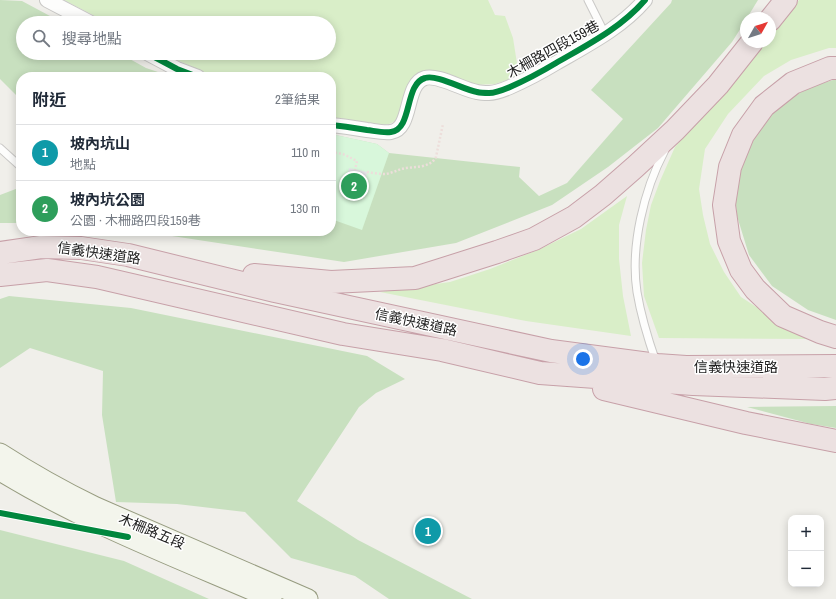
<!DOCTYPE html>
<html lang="zh-TW">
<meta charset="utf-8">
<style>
:root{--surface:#fff;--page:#f6f6f7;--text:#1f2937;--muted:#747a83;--line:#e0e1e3;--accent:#d93025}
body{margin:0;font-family:"Archivo Narrow","Noto Sans TC",sans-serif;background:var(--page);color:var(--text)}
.controls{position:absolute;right:12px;bottom:12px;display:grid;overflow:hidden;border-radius:8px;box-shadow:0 2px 10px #0003}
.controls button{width:36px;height:36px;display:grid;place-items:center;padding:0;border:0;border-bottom:1px solid var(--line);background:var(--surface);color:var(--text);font:20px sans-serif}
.compass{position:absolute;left:740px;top:12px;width:36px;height:36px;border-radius:50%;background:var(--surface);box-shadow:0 2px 10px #0003;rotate:51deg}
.you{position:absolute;left:583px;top:359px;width:14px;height:14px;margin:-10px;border:3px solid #fff;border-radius:50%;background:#1a73e8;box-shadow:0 0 0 6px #1a73e833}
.badge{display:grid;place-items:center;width:26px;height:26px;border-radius:50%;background:var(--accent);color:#fff;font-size:13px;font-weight:700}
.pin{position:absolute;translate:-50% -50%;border:2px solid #fff;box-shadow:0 1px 4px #0006}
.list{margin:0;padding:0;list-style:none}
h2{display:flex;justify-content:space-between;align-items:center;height:52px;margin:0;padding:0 16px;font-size:17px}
h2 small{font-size:13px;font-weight:400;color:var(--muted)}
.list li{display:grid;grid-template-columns:26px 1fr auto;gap:12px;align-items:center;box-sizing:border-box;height:56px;padding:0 16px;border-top:1px solid var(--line)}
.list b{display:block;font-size:15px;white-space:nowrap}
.list p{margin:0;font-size:13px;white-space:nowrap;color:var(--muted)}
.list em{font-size:13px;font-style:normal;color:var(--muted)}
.icon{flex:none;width:22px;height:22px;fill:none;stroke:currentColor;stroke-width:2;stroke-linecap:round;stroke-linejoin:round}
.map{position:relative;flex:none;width:836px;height:599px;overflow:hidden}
.search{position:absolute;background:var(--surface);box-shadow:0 2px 10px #0003;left:16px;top:16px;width:320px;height:44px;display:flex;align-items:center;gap:10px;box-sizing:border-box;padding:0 14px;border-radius:22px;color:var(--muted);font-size:15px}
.panel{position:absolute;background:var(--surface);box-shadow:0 2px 10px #0003;left:16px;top:72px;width:320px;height:164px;border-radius:16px}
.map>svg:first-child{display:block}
</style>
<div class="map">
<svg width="836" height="599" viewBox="0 0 836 599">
<rect width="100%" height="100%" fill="#f0efea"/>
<!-- grass -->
<path fill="#d9eec8" d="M64,0H488L495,15L505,16L513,38L519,76L495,84L473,85L433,71L421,72L409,82L405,93L398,120L389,124L385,125L331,117V77H216L179,61L164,53H329V23H108Z
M799,0H836V48H829L791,60L764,76L728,114L705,149L699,189L703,215L710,244L724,272L741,297L776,320L810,339L659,338L644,296L642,263L646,230L651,205L660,181L675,147L708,108L750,62L766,42H770V37Z
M627,196L619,225V259L623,296L631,336L526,321L380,292L450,282L490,269L540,249L581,229Z"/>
<!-- forest -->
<path fill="#c8e0bf" d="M0,0L22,1L63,23H23V53H119L146,68L173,77H21V100L0,79Z
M672,0H758L747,18H746V20L732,42L658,128L608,167L552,205L456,243L344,262L139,231H331V134L377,144L389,153L520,167L519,177L539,196L567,183L623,119L591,90L671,3Z
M836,79V320L808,310L772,286L749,255L737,216L734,185L753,134L777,106L808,88Z
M21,187V223H0V195Z
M9,296L131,308L367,356L405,379L376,393L359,407L297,501L358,540L472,599H389L355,576L291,558L245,512L177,504L116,502L102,415L103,371L30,348L0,368V299Z
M836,406V428L811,424L747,407Z
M0,530L124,561L209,599H0Z"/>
<!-- park -->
<path fill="#d8f7db" d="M331,134L377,144L389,153L362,230L331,219Z"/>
<!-- plaza -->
<path fill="#e6e5e9" d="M349,168L367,172L365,183L359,182L357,198L353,199L349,196L353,179L347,178Z"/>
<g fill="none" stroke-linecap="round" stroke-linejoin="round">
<!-- lane casing -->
<g stroke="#c9c8c6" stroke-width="9">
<path id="lane" d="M588,0L605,34
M0,148L21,167
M656,362C648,339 641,316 637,292C630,246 644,190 665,150"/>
</g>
<!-- street casing -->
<g stroke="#c9c8c6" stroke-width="16">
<path id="street" d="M47,0L91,23
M147,53L177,69L198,77
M331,125C343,126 355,128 367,130C375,131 383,133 391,132C413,129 404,84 425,78C437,74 464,90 477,92C481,93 486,93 489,93C496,93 503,90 510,87C526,80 541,72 556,63C587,45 621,28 645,0"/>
</g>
<!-- secondary casing -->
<g stroke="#979c80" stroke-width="21">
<path id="secondary" d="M0,453C31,473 63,491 96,507L308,599
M0,471C85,523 180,559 272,599"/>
</g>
<!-- highway casing -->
<g stroke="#c7a0a8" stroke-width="24">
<path id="highway" d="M770,20L786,0
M836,68H830L793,83L764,106L743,135L730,167L724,205L729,241L741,270L755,289L783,316L820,332L836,337
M0,253L41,247L81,248L128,255L275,291L551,351L657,365L686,367L836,366
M0,275L47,270L97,277L343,334L442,350L540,373L693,384L825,389L836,388
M254,275L331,282L415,278L497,252L534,239L574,217L603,195L635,167L675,130L718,85L752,42
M604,389L746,423L836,441"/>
</g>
<!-- path -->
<path stroke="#eddedb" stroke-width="2.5" stroke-dasharray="2 2" stroke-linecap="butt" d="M331,152L343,154L357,161L355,170
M367,172C373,173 380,174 386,174C391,173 396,171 401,169C413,166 430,169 436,157L443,124"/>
<!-- lane -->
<use href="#lane" stroke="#fdfdfc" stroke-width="7"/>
<!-- street -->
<use href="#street" stroke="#fdfdfc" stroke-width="14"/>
<!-- secondary -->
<use href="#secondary" stroke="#f3f5ec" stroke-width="19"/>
<!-- highway -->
<use href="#highway" stroke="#ece1e1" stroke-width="22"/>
<!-- cycleway casing -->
<g stroke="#fff" stroke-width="8">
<path id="cycleway" d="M147,53L177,69L198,77
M331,125C343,126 355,128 367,130C375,131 383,133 391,132C413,129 404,84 425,78C437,74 464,90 477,92C481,93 486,93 489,93C496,93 503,90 510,87C526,80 541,72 556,63C587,45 621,28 645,0
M0,513L128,537"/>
</g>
<!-- cycleway -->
<use href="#cycleway" stroke="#00873e" stroke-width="6"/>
</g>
<g text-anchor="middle" stroke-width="3" stroke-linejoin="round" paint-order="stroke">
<!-- street labels -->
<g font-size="14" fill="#222" stroke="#fff">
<text transform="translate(553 49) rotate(-29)" y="5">木柵路四段159巷</text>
<text transform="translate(99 253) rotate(8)" y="5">信義快速道路</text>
<text transform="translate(416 322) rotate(12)" y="5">信義快速道路</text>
<text x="736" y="372">信義快速道路</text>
<text transform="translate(152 531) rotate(23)" y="5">木柵路五段</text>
</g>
</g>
</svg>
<div class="controls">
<button>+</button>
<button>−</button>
</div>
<svg class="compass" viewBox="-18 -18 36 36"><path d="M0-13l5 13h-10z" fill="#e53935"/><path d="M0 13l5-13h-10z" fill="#747a83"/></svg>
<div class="you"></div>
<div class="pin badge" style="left:428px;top:531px;background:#0f9aa8">1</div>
<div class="pin badge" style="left:354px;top:186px;background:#2e9e5b">2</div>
<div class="search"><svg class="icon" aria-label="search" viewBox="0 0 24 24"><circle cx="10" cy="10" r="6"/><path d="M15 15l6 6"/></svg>搜尋地點</div>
<section class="panel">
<h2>附近<small>2筆結果</small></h2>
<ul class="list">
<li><span class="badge" style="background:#0f9aa8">1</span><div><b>坡內坑山</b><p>地點</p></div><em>110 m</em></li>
<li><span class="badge" style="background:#2e9e5b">2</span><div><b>坡內坑公園</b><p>公園 · 木柵路四段159巷</p></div><em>130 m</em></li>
</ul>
</section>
</div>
